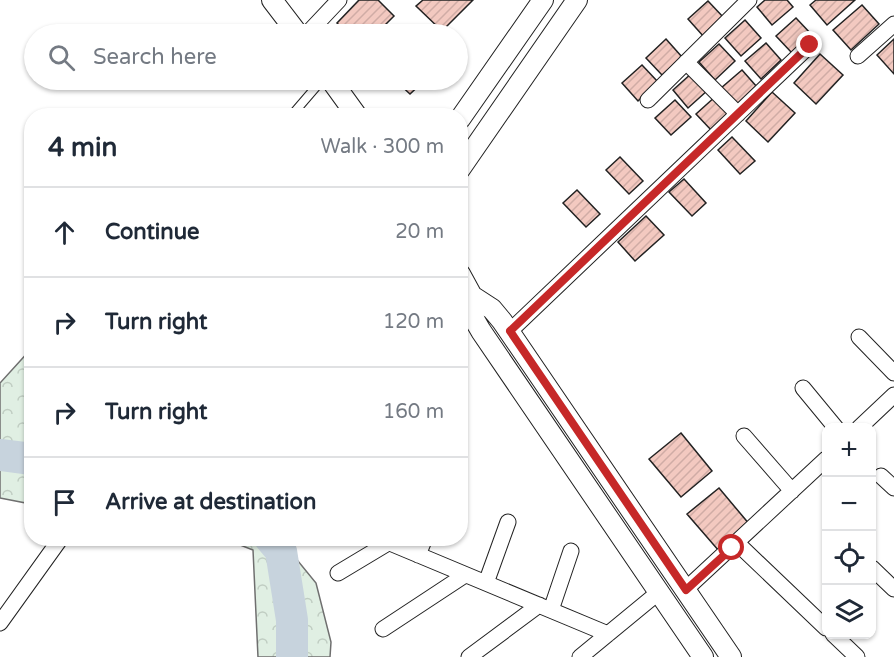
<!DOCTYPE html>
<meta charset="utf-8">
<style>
:root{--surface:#fff;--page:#f6f6f7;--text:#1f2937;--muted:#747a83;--line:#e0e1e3}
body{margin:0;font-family:"Varela Round",sans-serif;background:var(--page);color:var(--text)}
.controls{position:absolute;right:18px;bottom:18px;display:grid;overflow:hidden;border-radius:12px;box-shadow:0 2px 4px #0004}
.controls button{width:54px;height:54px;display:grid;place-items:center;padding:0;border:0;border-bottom:2px solid var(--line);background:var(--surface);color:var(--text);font:30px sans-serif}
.stop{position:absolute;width:18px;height:18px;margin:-14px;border:4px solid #c62828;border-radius:50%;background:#fff}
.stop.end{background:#c62828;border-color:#fff;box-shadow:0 2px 6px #0008}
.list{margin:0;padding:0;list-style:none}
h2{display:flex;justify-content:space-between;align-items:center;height:78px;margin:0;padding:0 24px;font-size:26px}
h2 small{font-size:20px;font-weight:400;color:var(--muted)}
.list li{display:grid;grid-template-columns:39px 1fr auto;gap:18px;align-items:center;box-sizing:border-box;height:90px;padding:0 24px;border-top:2px solid var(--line)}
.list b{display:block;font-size:22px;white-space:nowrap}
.list em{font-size:20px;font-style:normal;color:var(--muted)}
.icon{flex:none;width:33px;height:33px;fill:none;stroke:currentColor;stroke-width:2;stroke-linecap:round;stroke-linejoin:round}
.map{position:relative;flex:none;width:894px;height:657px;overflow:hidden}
.search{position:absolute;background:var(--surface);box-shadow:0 2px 4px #0004;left:24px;top:24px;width:444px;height:66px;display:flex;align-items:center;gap:15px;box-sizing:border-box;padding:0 21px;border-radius:33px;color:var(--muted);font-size:22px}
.panel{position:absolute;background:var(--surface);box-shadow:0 2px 4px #0004;left:24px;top:108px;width:444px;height:438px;border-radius:24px}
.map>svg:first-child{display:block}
</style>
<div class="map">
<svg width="894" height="657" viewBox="0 0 894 657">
<defs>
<pattern id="forest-crowns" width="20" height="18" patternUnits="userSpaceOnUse" patternTransform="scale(1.5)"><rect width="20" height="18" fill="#e0efe3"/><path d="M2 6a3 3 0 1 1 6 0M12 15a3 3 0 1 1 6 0" fill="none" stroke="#c0cdc2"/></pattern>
<pattern id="building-hatch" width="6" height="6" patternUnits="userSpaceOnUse" patternTransform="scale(1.5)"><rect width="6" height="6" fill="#f3c9c0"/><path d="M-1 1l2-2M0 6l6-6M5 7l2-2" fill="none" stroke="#d0aca5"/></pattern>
</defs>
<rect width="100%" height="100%" fill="#fff"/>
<!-- forest -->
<path fill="url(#forest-crowns)" stroke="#6f6f6f" stroke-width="1.5" d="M31,349V504L0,498V383Z
M225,539H280L316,583L331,642L330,657H258L253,550Z"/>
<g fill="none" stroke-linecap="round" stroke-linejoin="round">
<!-- river -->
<path stroke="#c7d3dd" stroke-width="32" d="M0,455L32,459
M270,538L281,551L292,620V657"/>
</g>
<!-- building -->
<path fill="url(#building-hatch)" stroke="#222" stroke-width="1.5" d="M359,0H378L394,16L376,34H348L337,23Z
M423,0H473L442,31L416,6Z
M765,0H787L793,7L772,25L757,7Z
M816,0H855L827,25L810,5Z
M708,1L724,18L704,37L688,19Z
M862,5L879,24L851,50L833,30Z
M796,18L812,35L792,53L776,36Z
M745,20L761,38L741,56L725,38Z
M666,39L682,57L662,75L646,58Z
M894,39V74L877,55Z
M766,43L781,60L761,79L745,61Z
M719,44L735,61L715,80L699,62Z
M820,54L843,75L816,104L794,83Z
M642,65L658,82L638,101L622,83Z
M742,70L757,87L737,106L721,88Z
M693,72L708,90L688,108L673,90Z
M395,80H425L410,94Z
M772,92L795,113L768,142L746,121Z
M716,96L732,113L712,131L696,114Z
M675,100L691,117L671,135L655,118Z
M732,137L755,161L740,174L718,150Z
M620,157L643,181L629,194L606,170Z
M684,179L706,203L692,216L669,192Z
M577,190L600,214L586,227L563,203Z
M646,216L664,235L635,261L618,242Z
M681,433L712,471L681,497L649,459Z
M719,488L750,525L719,551L687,514Z"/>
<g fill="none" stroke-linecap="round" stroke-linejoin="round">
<!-- service casing -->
<g stroke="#222" stroke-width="10">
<path id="service" d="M291,116L322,80"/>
</g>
<!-- minor casing -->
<g stroke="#222" stroke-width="17">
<path id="minor" d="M307,34L339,0
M858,56L894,24
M686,62L738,114
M648,100L749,0
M510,331L810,45
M859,337L894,373
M803,388L836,428
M859,428L894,395
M744,436L792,491
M881,476L894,488
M378,538L608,634
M737,543L826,628
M418,555L425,538
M872,568L894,589
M338,573L388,543
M486,583L508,522
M685,590L826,459
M551,610L571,551
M0,623L61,538
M383,629L465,575
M833,634L857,657
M469,657L539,605
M580,657L659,592"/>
</g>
<!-- tertiary casing -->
<g stroke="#222" stroke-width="22">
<path id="tertiary" d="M272,0L298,34
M331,80L357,116
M460,119L543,0
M460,169L577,0
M460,274L472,296L474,319L481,331L703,657
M472,296L492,309L502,321L731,657"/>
</g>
<!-- service -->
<use href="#service" stroke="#fff" stroke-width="8"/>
<!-- minor -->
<use href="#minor" stroke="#fff" stroke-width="15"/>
<!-- tertiary -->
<use href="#tertiary" stroke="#fff" stroke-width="20"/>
</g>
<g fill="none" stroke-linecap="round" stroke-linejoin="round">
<!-- route -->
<path stroke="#c62828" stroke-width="8" d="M732,548L686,590L510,331L810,45"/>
</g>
</svg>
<div class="controls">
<button>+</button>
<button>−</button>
<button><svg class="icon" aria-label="locate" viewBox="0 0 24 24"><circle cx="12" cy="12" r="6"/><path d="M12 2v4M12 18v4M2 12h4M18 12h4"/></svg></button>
<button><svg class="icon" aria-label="layers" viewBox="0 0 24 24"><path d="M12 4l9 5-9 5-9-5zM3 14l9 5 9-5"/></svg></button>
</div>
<div class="stop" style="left:732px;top:548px"></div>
<div class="stop end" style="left:810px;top:45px"></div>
<div class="search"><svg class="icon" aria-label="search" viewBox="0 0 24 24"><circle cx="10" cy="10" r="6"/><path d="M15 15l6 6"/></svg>Search here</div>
<section class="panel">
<h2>4 min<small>Walk · 300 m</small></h2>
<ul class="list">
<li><svg class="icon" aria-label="ahead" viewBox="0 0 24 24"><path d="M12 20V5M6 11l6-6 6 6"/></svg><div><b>Continue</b></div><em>20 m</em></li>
<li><svg class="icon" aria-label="right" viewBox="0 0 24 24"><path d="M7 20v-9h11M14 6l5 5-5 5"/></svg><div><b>Turn right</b></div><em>120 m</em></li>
<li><svg class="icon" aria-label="right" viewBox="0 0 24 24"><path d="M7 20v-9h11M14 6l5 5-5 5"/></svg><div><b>Turn right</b></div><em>160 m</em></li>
<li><svg class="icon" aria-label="arrive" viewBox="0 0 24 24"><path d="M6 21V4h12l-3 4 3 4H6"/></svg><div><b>Arrive at destination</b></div></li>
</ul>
</section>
</div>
